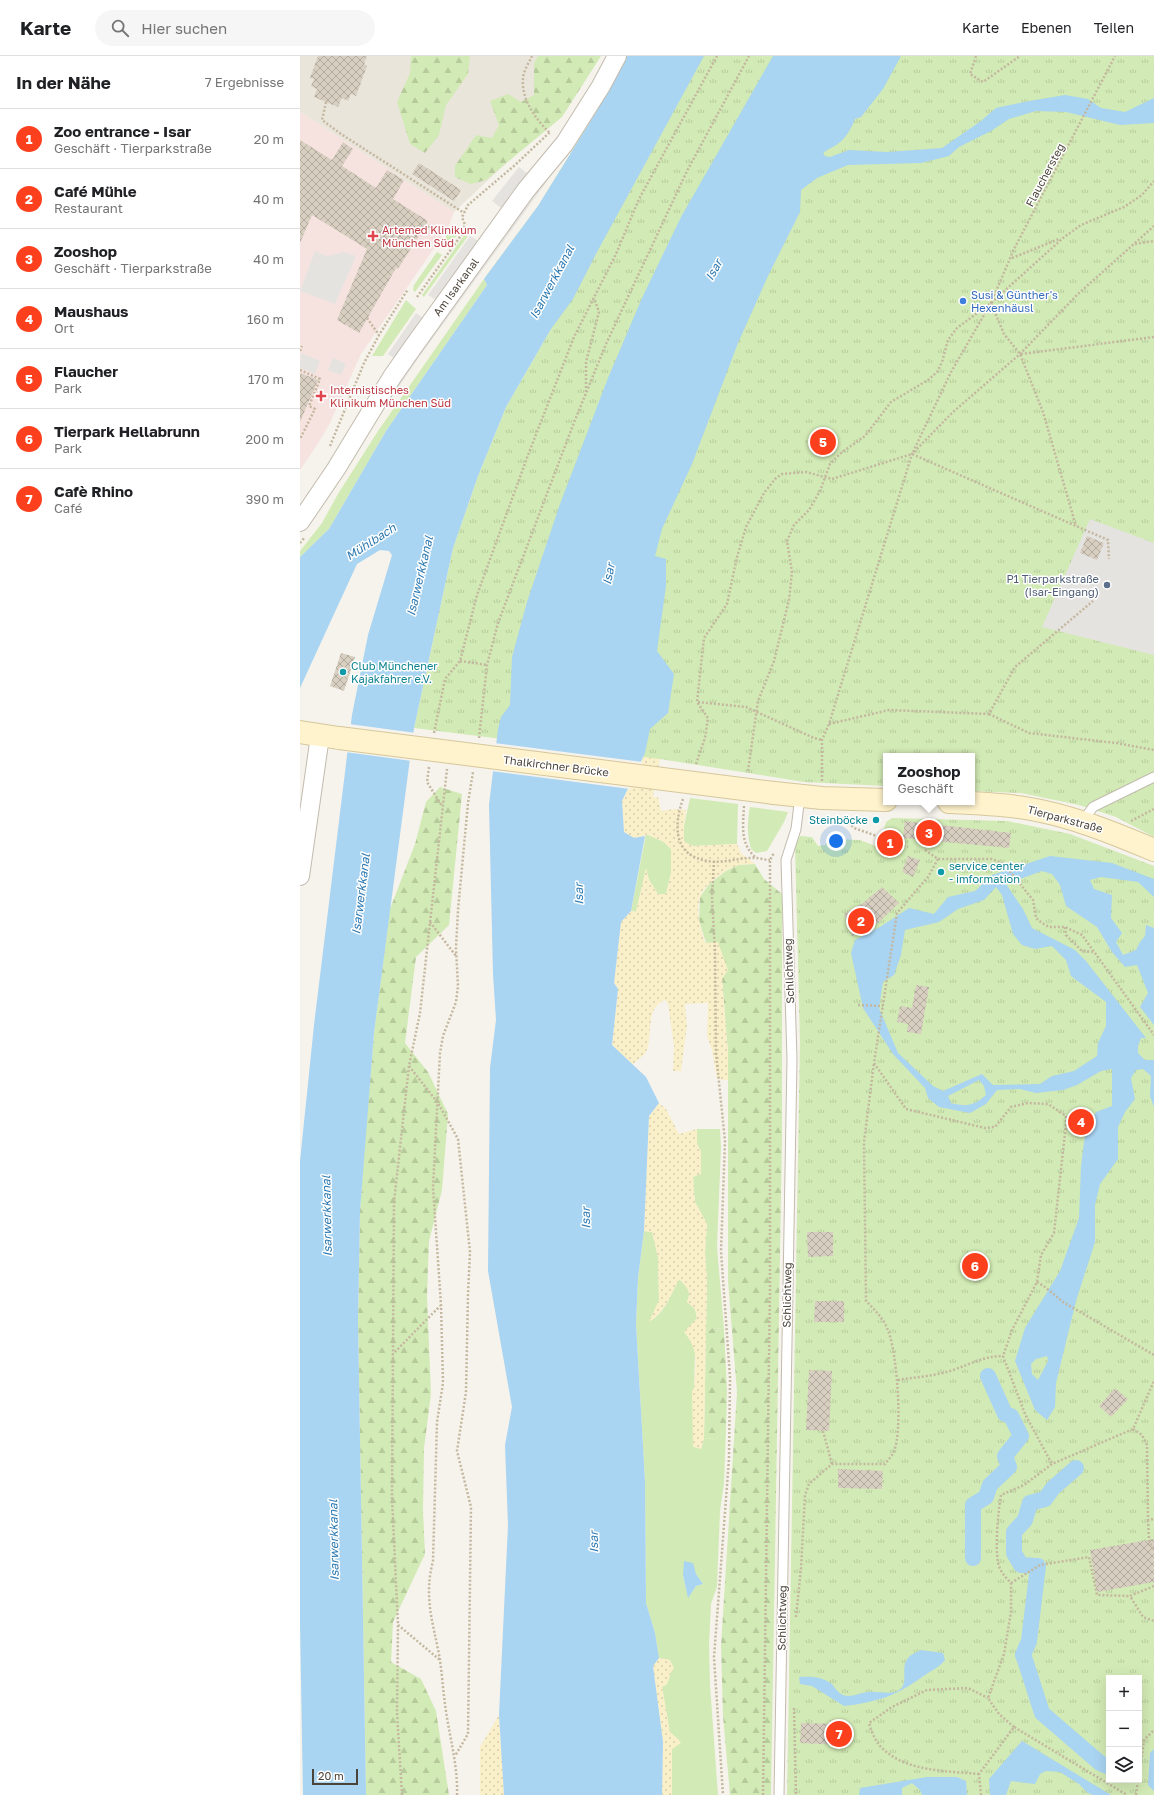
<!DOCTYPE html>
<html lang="de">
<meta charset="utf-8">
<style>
:root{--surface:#fff;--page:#f6f6f6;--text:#202124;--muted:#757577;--line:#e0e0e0;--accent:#fc3f1d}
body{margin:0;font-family:"Golos Text",sans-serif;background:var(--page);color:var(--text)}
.controls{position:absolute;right:12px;bottom:12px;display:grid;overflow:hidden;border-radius:0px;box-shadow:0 4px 16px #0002}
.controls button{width:36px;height:36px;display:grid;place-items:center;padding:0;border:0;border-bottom:1px solid var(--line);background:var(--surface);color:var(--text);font:20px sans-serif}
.scale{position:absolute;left:12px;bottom:10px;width:46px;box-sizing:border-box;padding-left:4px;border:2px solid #4b4439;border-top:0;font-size:11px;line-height:14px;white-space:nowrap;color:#4b4439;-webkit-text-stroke:3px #fff;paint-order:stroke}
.you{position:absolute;left:536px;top:785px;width:14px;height:14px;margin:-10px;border:3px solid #fff;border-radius:50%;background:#1a73e8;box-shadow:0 0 0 6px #1a73e833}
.badge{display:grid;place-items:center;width:26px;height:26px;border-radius:50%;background:var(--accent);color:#fff;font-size:13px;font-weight:700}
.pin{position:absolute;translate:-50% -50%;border:2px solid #fff;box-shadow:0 1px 4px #0006}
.popup{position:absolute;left:583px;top:697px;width:92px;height:52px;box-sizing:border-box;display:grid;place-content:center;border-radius:0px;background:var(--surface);filter:drop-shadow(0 1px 3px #0005);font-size:13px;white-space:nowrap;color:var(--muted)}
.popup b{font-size:15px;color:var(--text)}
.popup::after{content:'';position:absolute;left:50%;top:100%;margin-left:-8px;border:8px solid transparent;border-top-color:var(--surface)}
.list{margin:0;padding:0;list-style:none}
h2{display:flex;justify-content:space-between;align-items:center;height:52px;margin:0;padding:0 16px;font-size:17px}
h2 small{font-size:13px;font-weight:400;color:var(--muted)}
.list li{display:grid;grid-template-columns:26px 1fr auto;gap:12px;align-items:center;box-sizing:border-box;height:60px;padding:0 16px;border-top:1px solid var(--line)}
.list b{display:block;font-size:15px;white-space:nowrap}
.list p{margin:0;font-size:13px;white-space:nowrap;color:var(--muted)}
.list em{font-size:13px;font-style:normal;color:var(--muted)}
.icon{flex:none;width:22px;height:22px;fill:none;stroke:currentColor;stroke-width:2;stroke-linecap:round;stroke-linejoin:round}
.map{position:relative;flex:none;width:854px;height:1739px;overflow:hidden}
header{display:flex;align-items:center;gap:24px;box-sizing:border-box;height:56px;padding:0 20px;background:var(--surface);border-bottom:1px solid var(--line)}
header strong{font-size:19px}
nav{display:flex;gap:22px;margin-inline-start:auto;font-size:14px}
.search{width:280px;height:36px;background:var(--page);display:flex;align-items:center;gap:10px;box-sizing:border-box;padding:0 14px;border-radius:22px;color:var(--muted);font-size:15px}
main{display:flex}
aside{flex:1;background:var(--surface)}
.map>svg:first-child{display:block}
</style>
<header>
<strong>Karte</strong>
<div class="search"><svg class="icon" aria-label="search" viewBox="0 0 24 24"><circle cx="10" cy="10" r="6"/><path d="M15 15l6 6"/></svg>Hier suchen</div>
<nav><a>Karte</a><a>Ebenen</a><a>Teilen</a></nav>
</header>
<main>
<aside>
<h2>In der Nähe<small>7 Ergebnisse</small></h2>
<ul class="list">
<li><span class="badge">1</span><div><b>Zoo entrance - Isar</b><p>Geschäft · Tierparkstraße</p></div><em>20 m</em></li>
<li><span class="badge">2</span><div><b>Café Mühle</b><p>Restaurant</p></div><em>40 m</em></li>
<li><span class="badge">3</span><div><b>Zooshop</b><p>Geschäft · Tierparkstraße</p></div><em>40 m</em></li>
<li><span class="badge">4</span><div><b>Maushaus</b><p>Ort</p></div><em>160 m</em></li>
<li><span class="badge">5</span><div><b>Flaucher</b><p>Park</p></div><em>170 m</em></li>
<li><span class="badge">6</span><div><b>Tierpark Hellabrunn</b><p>Park</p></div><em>200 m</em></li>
<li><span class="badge">7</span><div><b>Cafè Rhino</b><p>Café</p></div><em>390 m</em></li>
</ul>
</aside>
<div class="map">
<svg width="854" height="1739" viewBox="0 0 854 1739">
<defs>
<pattern id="forest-firs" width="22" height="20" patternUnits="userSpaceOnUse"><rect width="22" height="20" fill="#d2eab5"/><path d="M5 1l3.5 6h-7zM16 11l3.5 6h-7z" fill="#b6ca9c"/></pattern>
<pattern id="sand-dots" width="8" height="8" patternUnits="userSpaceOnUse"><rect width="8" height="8" fill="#f9efc9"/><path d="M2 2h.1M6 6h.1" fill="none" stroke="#d7cead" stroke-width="1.8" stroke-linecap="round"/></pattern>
<pattern id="park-tufts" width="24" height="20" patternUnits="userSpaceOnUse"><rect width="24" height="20" fill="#d2eab5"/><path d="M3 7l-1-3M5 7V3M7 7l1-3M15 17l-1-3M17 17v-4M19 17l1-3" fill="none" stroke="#b6ca9c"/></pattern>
<pattern id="building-cross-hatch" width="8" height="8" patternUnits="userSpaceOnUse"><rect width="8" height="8" fill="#d8cfc1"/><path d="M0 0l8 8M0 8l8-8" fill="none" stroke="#b1aa9e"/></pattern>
</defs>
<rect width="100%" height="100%" fill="#f6f3ec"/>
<!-- residential -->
<path fill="#eae5da" d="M0,0H296L259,58L154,156L0,56Z"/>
<!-- medical -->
<path fill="#f6e3e0" d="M0,56L154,156L148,172L61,298L29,369L15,392L0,414Z"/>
<!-- grass -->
<path fill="#d2eab5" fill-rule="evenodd" d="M157,174L159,177L147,191L142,188L149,175Z
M165,178L168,180L124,241L122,239Z
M137,196L142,199L115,236L113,234L114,229Z
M184,223L187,229L86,375L29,473L0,501V495L22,467L38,438L78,375Z
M106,244L116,253L83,300H72Z
M390,742L438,748L437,788L394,790L390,789L384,785V770Z
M450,751L488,756L484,766L467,795L456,797L451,793C447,779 447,766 450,751Z
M346,778L364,786L371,793V817L366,838H358L349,824L346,813L336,856L331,855Z
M397,1073H420L421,1091L417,1191L424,1273L413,1272L406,1276L407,1224L405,1197L407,1168L395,1146L393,1121L401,1117V1096L397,1088Z
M344,1175L352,1176L358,1201L359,1244L350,1265C365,1257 371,1238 379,1223C387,1231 392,1235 387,1246L395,1253L397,1262L392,1285L395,1296L394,1332L401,1393L404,1382L416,1383L426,1373L424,1427L420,1455L417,1531L411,1548L409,1589L410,1629L418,1739H372V1693L378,1683L370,1677L362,1631L367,1628L371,1616L370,1604L359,1602L355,1577L346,1547L345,1425L336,1268L338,1222ZM396,1518L403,1528L396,1530L388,1541L383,1519Z"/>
<!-- forest -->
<path fill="url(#forest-firs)" d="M111,0H170L168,18L146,49L139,79L125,97L110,88L97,46L110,17Z
M238,0H301L262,61L186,124L171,128L155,121V110L176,79L192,82L199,69L190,45L208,38L221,46L234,39V7Z
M140,731L162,738L149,869L116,901L105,987L128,1016L148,1058L142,1134L129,1185L127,1240L131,1338L124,1392L123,1455L125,1498L93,1566L91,1606L121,1623L136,1655L149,1739H66L58,1265L60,1155L65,1083L74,977L90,853L115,788L126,746Z
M455,808L464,823L482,838V1080L471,1739H430L423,1660L421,1590L437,1336L428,1225V997L422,922L406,887L399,864L400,841L409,828L426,815L438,809Z
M413,1272L424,1273L427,1334L426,1373L416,1383L404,1382L406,1276Z"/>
<!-- sand -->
<path fill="url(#sand-dots)" d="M368,657L353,741H358L361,755L374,753L386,754L384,770V785L390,789L394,790L437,788L441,797L455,808C450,808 444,808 439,809C427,812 403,829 400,841C395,856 401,873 405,887L418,886L428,914L422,923L428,997V1024L417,1023L412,994L407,980L408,947L385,948L387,970L381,1015H373L374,990L368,948L365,944C344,952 354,979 346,996C344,1000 336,1005 332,1009L312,989L318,933L314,927L321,866L331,855L336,856L346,812L349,824L358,838H366L371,817V793L364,786L346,778L345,780L334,782L324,776L322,745L345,697Z
M359,1047L366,1053L379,1078L397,1073V1088L401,1096V1118L393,1121L395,1146L407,1168L405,1197L407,1224L404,1382L401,1393L393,1391L392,1335L394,1332C395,1309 400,1295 384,1276L397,1262L395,1253L387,1246C392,1235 387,1231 379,1223C371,1239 365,1255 349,1266L359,1244L358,1201L352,1176L344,1175L349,1060Z
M359,1602L370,1604L374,1612L371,1616L367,1628L362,1631L370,1676L378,1683L381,1687L372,1693V1739H362L363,1686L353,1610Z
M199,1659L204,1739H180V1691Z"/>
<!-- park -->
<path fill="url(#park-tufts)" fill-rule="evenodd" d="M327,0H854V781L816,761L779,749L721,737L672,735V700H586V730L504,726L360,703L114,672L153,492L178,420L206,351L251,273L184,223L238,150L295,58Z
M592,762L707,765L770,778L854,810V1739H487L500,986L495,789L500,780L512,781L518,790L525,789L529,783L560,784L578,791L586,766ZM809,1622H839V1724H809Z"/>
<!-- parking -->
<path fill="#e5e3e0" d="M219,111L228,118L201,152L192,145Z
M248,113L253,116L245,128L117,304L71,372L84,345Z
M170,180L178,185L136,244L128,239Z
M15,195L27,200L44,196L56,200L35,248L0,235Z
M116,257L123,262L95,303L88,298Z
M1,297L20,305L15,318L0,312Z
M33,302L46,308L41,319L28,314Z
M790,463L854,487V599L742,571Z"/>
<!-- water -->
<path fill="#a9d4f2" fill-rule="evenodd" d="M327,0H404L297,196L273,243L251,273L206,351L178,420L153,492L114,672L74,977L60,1155L58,1265L66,1739H3L0,1568V1105L14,969L52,659L68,579L92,499L89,495L80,494L57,508L0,632V501L29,473L86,375L187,229L184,223L238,150L295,58Z
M473,0H601L583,33L561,61L555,63C552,71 546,82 539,87C534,91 528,93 523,97L525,100L530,101L549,94L587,96L642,92L681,65L696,52L729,45L765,39L788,43L801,52L825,56L854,42V67L820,69L766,56L736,55L709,63L691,75L659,91L649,100L621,107L548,109L517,122L501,134L500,156L468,220L438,287L392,408L362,473L355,500L366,503V530L357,595L374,618L368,657L350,673L345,697L322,745L324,776L334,782L345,780L331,855L321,866L314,927L318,933L312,989L346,1021L359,1047L349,1060L344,1175L338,1222L336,1268L345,1425L346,1547L355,1577L359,1602L353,1610L363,1686L362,1739H204L199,1659L208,1469L205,1389L212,1351L188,1215L190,1012L196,964L193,918L189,749L198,673L201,661L210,649L212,601L227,546L260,448L308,322L342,242L381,161Z
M750,800L812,807L854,823V841L838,826L801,821L790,824L794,833L812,839L811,862L822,877L816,886L823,899L836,894L840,886L845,880L846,869L854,872V969L840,951L848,937L837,909L825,911L812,896L797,871L766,850L760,829L752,818L742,815L706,828L723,853L732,872L775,894L786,905L846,982H841L838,990V997L845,1004H854V1051L850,1040L851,1020L843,1013L836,1014L831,1022L835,1043L825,1056L818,1071V1103L800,1128L795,1149V1186L776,1245L756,1327L755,1351L747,1364L735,1354L715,1305L725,1272L760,1215L779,1162L781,1110L785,1079L796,1056L812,1050V1013L801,1015L777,1029L763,1034L736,1037L720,1033L697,1034L686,1048L670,1057L639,1051L628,1042L625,1032L593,998L563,952L551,897L555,884L580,871L609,852L634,858L648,841L675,835L692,819ZM696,831L702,839L713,878L722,889L735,893L752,890L766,904L771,920L806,946V970L798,987L797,1000L774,1015L752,1020L740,1028L693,1029L682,1018L643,1035L633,1030L598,997L579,952L583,926L594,919L601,899L605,874L639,866L658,853L684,844ZM679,1024L684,1030L686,1039C673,1050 667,1051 651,1047L648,1040ZM747,1300L748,1305L738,1324L732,1318L731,1308L736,1303Z
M384,1505L393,1507L396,1518L403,1528L396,1530L388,1542L383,1519Z
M621,1594L643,1597L645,1604C639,1612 630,1615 622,1621C596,1640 577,1646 544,1650L512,1630L500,1628L499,1621C510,1620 523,1621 532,1628C535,1632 538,1637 543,1639C550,1642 560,1637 567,1636C576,1635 587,1638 595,1636C613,1630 597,1611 610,1600C613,1597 618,1596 621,1594Z
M722,1685L811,1739H793L788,1737L779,1728L760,1716L746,1715L740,1718L735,1728L711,1725L706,1739H690L689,1723Z
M854,1693V1735L848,1729L850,1697Z
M627,1721H657L666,1725L667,1739H622L620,1734L612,1727L602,1732V1739H559L560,1732Z"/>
<!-- pier -->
<path fill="#f6f3ec" d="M49,668L116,677L112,705L45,696Z
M194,687L343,706L330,733L191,715Z"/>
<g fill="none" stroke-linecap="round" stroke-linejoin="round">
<!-- canal -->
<path stroke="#a9d4f2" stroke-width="16" d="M776,1412L753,1432L745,1443L730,1447L725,1464L714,1476V1497L721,1509L738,1510L729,1585L723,1599L726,1607L742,1657L800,1707L809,1711
M673,1502V1449L686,1441L690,1429L709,1411L705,1400L721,1380L711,1360L705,1358L688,1320"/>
</g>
<!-- building -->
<path fill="url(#building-cross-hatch)" d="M18,0H67L64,9L67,10L56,40L51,38L48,45L42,42L38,51L14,41L17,33L11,30L14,23L10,22Z
M0,84L32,104L43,86L53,93L42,110L76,132L87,114L104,124L93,143L128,165L98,213L96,212L59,277L37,264L67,193L12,159L0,187Z
M119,107L161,134L154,145L112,118Z
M0,317L18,324L0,366Z
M787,480L804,487L797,504L780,497Z
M41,597L55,601L44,635L30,630Z
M605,765L711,777L709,792L603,782Z
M608,800L620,804L613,821L602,816Z
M582,831L599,847L578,867L552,880L544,858L563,847Z
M616,929L629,931L621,978L607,976L608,968L597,966L600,950L612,952Z
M507,1176H533V1200L508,1201Z
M515,1245H544V1266H514Z
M509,1314L532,1315L529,1375L506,1374Z
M815,1332L828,1343L811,1361L799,1350Z
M538,1413L583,1415L582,1433L538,1432Z
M854,1483V1526L797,1536L790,1494Z
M501,1667L545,1668L544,1689L500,1687Z"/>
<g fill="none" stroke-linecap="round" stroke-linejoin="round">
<!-- lane casing -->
<g stroke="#c2bbae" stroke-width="11">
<path id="lane" d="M782,766L793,751L854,721
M479,1739L492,1003L486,804L496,773L500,740"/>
</g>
<!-- street casing -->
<g stroke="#c2bbae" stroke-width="20">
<path id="street" d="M0,466L36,413L92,321L113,291L226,134L265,87L301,30L317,0
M0,820L20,680"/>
</g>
<!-- secondary casing -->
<g stroke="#d6c79b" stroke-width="24">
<path id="secondary" d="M0,676L39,682
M474,737L522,742L586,744
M649,746C674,747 700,748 725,752C770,759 813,777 854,794"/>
</g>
<!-- path -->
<path stroke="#c4b79f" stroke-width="2.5" stroke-dasharray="2 2" stroke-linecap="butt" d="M232,0C229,7 223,15 223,23C221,43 236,64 250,77
M676,0L670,18L683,26L720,0
M26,46L22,64L41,78L164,157
M126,175L130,168
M835,188L854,185
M712,202L759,183
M117,241L162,178L165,169L162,161L168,149L215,109L250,76
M691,247L704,278L720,298L743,356L776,470
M67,262L79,279
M0,295L2,290
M721,298L854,281
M0,314L20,323L9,350L15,353L0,383
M286,336V306L299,256L294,242
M30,390L64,307L79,279L108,233
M613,396L651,316L691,247L714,193L815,0
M0,487L5,481
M160,605L187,609
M398,646L446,651L514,682L522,684
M689,658L729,677L816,687L854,694
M529,668L589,654L689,658L715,611L793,545
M134,677L145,623L160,605L177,539L228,399L274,281L316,198L339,143L417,0
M179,682L187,609L198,567L273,369L306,288L387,115L449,0
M396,708L405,682L408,662L397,646L404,582L427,548L437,501L446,471L464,437L475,423L482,418L506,416L532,423L612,398L808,484L809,503
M129,711L127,726L142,750
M448,715L458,645L474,605L489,544L492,516L487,485L494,469L509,454L520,435L530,408L541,397L565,380L591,346L628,324L637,316L642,306L648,284L657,272L691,247L763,182L781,169L824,151L842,139L854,125
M522,725V684L529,668L612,398L653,356L720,298L778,238L854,170
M383,743C373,771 374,800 408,805C423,808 440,801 455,802C460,802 465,804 470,804
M444,750C443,770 440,787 455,801
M543,761L554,772L608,791
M831,765L854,753
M625,794L638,803H692L704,808L733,844L736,862L742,867L749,871H765L782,879L854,979
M638,803L628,821L597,857L574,1007L606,1053L685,1072L695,1071L711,1051L728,1047L748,1048L766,1060V1068L754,1177L741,1199L737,1226L712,1274L703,1300L725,1358L752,1408
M414,805L412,841L415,895L416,997L425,1085L421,1195L430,1321L429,1403L414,1601L423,1739
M130,866L156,900
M765,871L766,879L782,895L793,896
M558,949L583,950
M109,1010L138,1047L158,1083L170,1196L168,1238L166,1336L157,1395L171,1451L168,1678L155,1700
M737,1226L745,1231L763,1246L854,1299
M92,1299L140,1250
M598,1324C616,1321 636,1320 653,1314C671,1308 684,1300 703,1300
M833,1373L842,1379L847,1389L848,1464L854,1463
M523,1375L532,1408
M848,1464L849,1484L854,1495
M711,1527L740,1509L789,1501L797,1539L830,1540
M854,1530L830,1540L843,1561L854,1565
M496,1561L501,1513L505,1439L509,1428L532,1408H585C588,1404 592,1400 594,1395C603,1374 597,1297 588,1274C583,1262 575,1254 566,1245L564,1086L574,1007
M98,1569L140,1604
M494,1652L496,1739
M714,1671L699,1658L688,1642L704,1598L711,1556V1527C705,1521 699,1514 698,1506C695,1490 698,1456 701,1439L724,1429L752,1408L833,1373L854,1325
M679,1718C648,1715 609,1716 584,1694C576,1687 572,1677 569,1667L592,1651L627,1634L668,1632L688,1642
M839,1721L844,1684L854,1674
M102,1739L97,1657L98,1569L92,1442L94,1146L109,1010L120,957L147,713
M157,1739C158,1710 150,1683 146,1655C143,1636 142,1616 139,1598C132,1564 124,1539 133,1505L137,1366L143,1327L141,1249L133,1131L140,997L143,980L156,946L158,930L156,892L158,854L168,747L173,716
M463,1739L470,1231V804L474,797
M681,1739L679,1718L714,1671L827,1739
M836,1739L838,1724"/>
<!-- lane -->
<use href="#lane" stroke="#fff" stroke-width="9"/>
<!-- street -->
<use href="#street" stroke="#fff" stroke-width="18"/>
<!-- secondary -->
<use href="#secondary" stroke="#fff3cd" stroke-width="22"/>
<!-- secondary-bridge casing -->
<g stroke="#d6c79b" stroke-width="24" stroke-linecap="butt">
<path id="secondary-bridge" d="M39,682L474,737"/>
</g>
<!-- secondary-bridge -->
<use href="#secondary-bridge" stroke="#fff3cd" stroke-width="22"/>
</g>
<!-- markers -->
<g fill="#e0444e" stroke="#fff" stroke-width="1.5">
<path d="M71 174h4v4h4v4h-4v4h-4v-4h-4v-4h4z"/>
<path d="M19 334h4v4h4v4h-4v4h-4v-4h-4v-4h4z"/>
</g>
<circle fill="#3f7fe0" stroke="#fff" stroke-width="1.5" cx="663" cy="245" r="4"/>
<circle fill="#5c6f8a" stroke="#fff" stroke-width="1.5" cx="807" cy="529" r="4"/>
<g fill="#0f9aa8" stroke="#fff" stroke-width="1.5">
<circle cx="43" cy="616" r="4"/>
<circle cx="576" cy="764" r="4"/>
<circle cx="641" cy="816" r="4"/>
</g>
<g text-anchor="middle" stroke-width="3" stroke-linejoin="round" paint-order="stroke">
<!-- street labels -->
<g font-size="11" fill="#4b4439" stroke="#fff">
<text transform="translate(745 119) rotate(-62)" y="4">Flauchersteg</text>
<text transform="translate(156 231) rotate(-54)" y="4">Am Isarkanal</text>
<text transform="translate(256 710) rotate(7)" y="4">Thalkirchner Brücke</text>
<text transform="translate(765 763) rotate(15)" y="4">Tierparkstraße</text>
<text transform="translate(489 915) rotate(-92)" y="4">Schlichtweg</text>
<text transform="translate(487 1239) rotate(-89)" y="4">Schlichtweg</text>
<text transform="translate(482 1562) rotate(-89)" y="4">Schlichtweg</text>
</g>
<!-- health labels -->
<g font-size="11" fill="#be3a42" stroke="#fff" text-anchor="start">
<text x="82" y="178">Artemed Klinikum<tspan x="82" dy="13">München Süd</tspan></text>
<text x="30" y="338">Internistisches<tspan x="30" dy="13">Klinikum München Süd</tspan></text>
</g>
<!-- shop labels -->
<g font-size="11" fill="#366cbe" stroke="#fff" text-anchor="start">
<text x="671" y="243">Susi &amp; Günther's<tspan x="671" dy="13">Hexenhäusl</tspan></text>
</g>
<!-- service labels -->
<g font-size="11" fill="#4e5e75" stroke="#fff" text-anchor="end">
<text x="799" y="527">P1 Tierparkstraße<tspan x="799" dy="13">(Isar-Eingang)</tspan></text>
</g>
<!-- culture labels -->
<g font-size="11" fill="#0d838f" stroke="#fff" text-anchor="start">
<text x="51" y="614">Club Münchener<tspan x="51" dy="13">Kajakfahrer e.V.</tspan></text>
<text x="568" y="768" text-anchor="end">Steinböcke</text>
<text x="649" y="814">service center<tspan x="649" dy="13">- imformation</tspan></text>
</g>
<!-- water labels -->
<g font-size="12" font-style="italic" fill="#2e7ab2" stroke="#fff">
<text transform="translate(414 214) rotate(-61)" y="4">Isar</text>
<text transform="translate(252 226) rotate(-62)" y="4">Isarwerkkanal</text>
<text transform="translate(71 486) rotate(-33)" y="4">Mühlbach</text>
<text transform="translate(309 518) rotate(-79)" y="4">Isar</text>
<text transform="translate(120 520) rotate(-77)" y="4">Isarwerkkanal</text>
<text transform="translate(61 838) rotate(-83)" y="4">Isarwerkkanal</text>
<text transform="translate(279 838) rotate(-91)" y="4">Isar</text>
<text transform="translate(27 1160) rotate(-91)" y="4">Isarwerkkanal</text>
<text transform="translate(286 1162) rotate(-91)" y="4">Isar</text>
<text transform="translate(34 1484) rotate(-91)" y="4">Isarwerkkanal</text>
<text transform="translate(294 1486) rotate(-91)" y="4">Isar</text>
</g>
</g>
</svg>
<div class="controls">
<button>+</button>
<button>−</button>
<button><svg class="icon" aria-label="layers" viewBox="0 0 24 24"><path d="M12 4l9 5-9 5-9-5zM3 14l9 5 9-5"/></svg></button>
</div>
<div class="scale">20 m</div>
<div class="you"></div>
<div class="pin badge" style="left:590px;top:787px">1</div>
<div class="pin badge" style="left:561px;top:865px">2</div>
<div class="pin badge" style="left:629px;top:777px">3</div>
<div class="popup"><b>Zooshop</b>Geschäft</div>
<div class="pin badge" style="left:781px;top:1066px">4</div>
<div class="pin badge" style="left:523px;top:386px">5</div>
<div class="pin badge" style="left:675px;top:1210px">6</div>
<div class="pin badge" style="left:539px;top:1678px">7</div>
</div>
</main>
